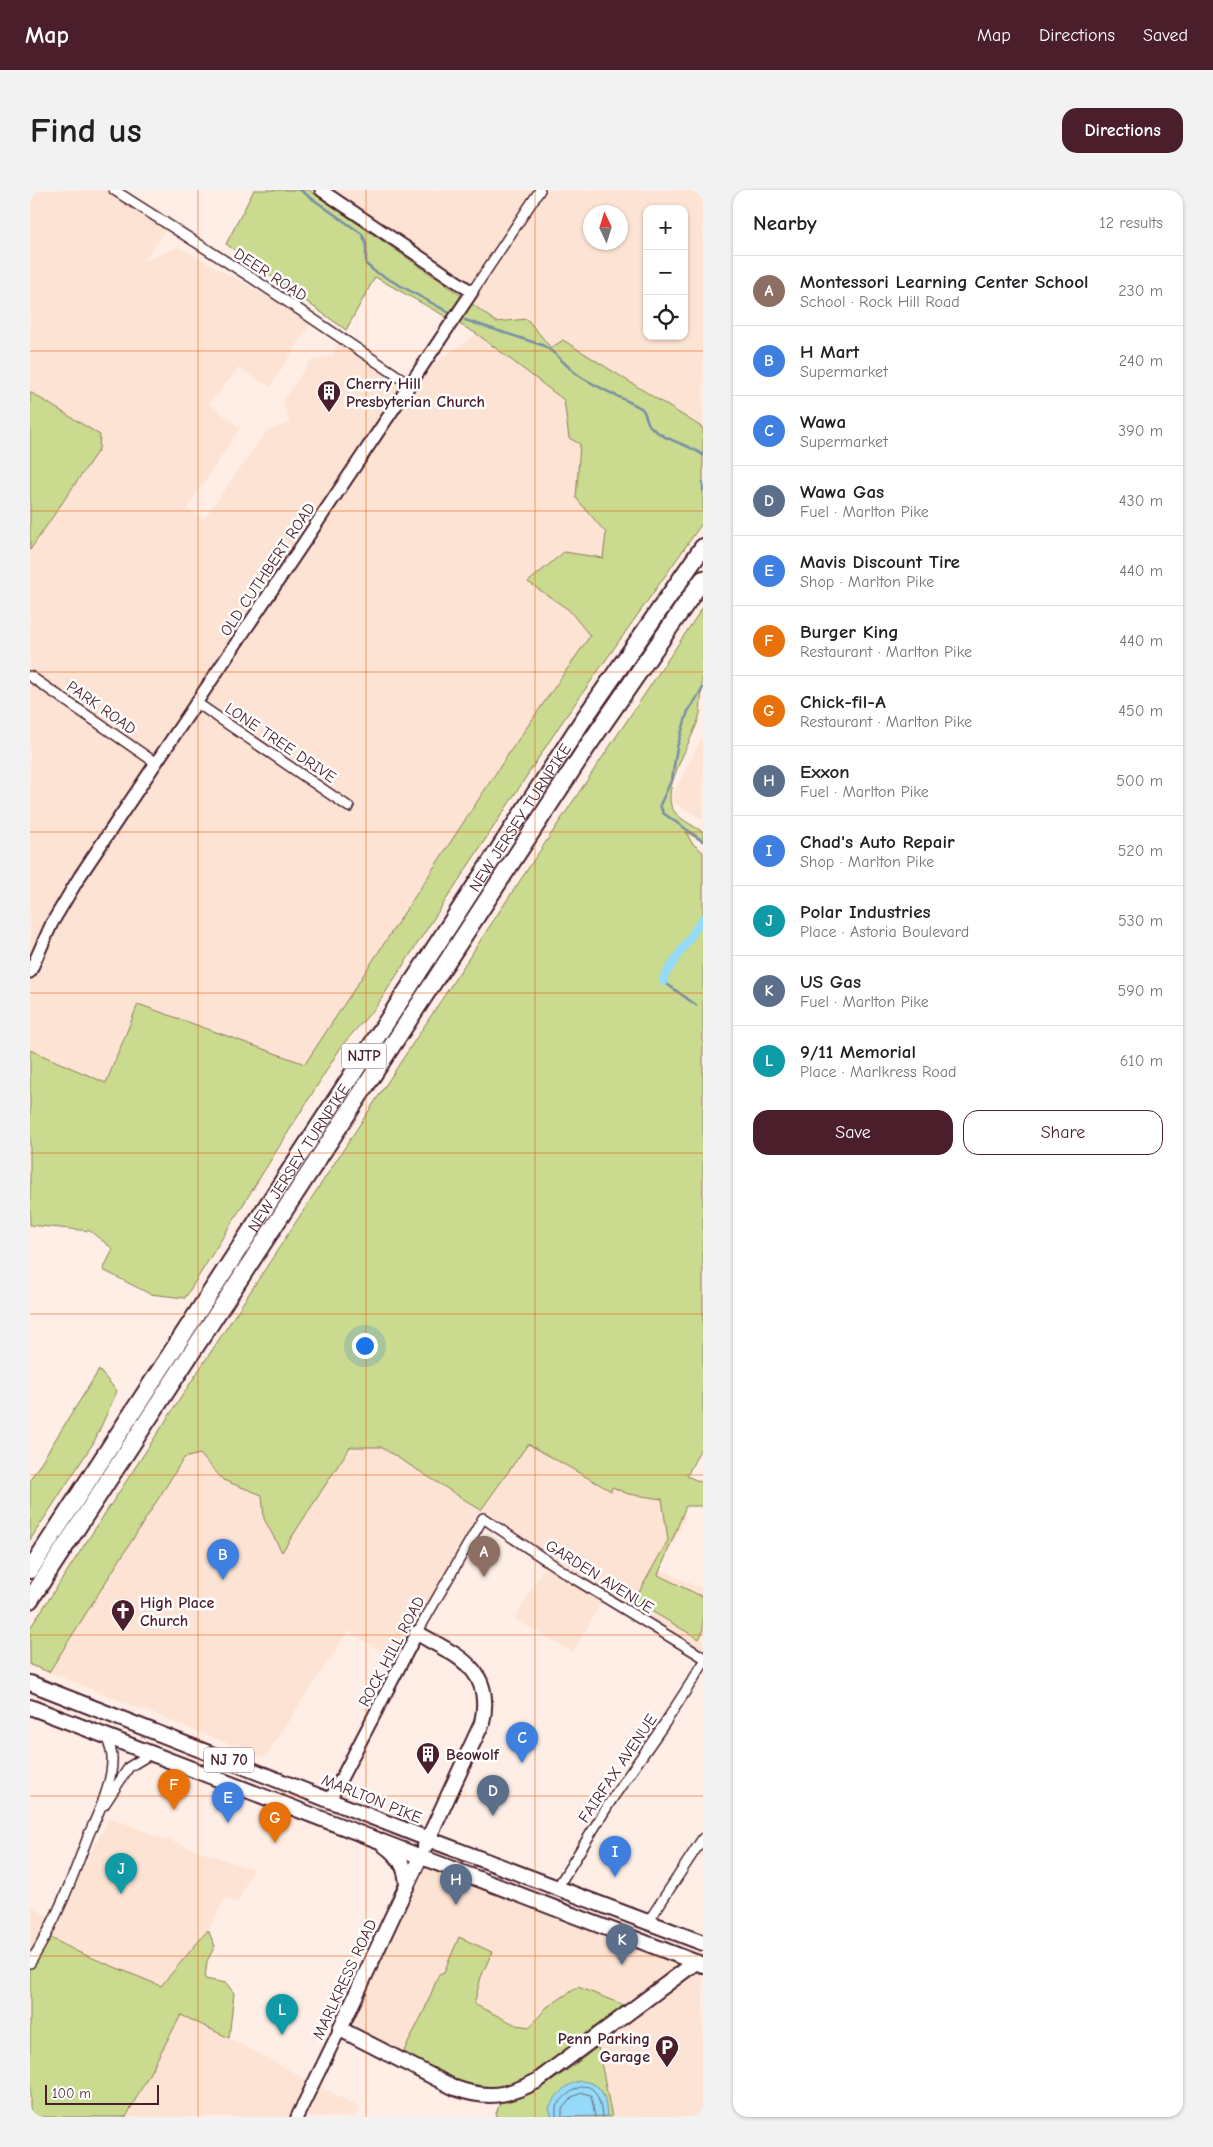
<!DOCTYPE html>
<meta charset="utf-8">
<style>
:root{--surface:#fff;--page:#f2f2f2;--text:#202124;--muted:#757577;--line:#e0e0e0;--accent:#4a1f2b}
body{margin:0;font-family:"Comic Neue",sans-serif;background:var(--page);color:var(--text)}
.controls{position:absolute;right:15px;top:15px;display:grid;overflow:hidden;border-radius:10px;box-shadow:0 1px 4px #0004}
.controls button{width:45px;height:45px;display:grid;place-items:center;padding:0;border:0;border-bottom:1px solid var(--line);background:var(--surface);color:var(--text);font:25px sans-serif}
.compass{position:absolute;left:553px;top:15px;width:45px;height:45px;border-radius:50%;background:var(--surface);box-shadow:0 1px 4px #0004;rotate:356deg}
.scale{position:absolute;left:15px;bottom:12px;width:114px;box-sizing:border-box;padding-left:5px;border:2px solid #4a1f2b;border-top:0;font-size:14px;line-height:18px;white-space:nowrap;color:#4a1f2b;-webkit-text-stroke:4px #fff;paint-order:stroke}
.you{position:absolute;left:334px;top:1155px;width:18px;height:18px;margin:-12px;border:4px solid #fff;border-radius:50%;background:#1a73e8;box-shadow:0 0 0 8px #1a73e833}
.badge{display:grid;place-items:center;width:32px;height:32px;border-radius:50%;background:var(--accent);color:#fff;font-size:16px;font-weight:700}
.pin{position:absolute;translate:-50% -41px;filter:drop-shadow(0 1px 2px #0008)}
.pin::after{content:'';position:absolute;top:26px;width:18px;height:15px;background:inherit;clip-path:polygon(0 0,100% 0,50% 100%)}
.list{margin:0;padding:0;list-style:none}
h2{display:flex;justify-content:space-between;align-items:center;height:65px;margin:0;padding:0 20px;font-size:21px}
h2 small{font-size:16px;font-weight:400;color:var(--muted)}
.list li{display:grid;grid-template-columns:32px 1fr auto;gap:15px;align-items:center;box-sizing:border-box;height:70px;padding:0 20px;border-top:1px solid var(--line)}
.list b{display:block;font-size:19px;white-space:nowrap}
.list p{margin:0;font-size:16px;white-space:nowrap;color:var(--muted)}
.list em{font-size:16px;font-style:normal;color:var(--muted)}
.actions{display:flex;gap:10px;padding:15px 20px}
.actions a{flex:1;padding:11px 0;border:1px solid var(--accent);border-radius:15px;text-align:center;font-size:18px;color:var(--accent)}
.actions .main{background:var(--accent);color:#fff}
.icon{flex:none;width:28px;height:28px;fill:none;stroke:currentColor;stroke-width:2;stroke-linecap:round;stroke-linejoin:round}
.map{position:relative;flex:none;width:673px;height:1927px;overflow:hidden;border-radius:15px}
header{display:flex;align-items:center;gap:30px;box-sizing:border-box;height:70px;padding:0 25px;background:var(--accent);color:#fff}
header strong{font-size:24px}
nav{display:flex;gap:28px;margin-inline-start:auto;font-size:18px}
.intro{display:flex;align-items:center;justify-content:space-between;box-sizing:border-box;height:120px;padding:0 30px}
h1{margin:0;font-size:35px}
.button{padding:12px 22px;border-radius:15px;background:var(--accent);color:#fff;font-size:18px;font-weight:700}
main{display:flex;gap:30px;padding:0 30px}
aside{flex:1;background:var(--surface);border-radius:15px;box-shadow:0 1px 4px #0004}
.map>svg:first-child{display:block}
</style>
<header>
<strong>Map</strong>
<nav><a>Map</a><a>Directions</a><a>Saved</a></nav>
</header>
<div class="intro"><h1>Find us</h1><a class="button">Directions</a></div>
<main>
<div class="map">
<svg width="673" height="1927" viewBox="0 0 673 1927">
<rect width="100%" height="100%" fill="#feeee5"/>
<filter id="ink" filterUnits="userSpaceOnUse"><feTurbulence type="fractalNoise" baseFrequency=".02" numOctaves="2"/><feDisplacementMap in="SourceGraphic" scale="10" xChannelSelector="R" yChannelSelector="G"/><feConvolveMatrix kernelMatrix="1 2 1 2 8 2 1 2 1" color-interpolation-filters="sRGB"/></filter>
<g filter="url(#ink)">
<!-- built -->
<path fill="#fde3d3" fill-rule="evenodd" d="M0,0H88L140,33L113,72L149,57L282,131L240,197L209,178L179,213L210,238L157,318L173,330L237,241L260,233L253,212L280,171L302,166L311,148L377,193L447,144L534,210L539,248L550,253L546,308L576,343L573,368L534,362L499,392L539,420L560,446L479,563L275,875L108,814L76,893L0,860V780L6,763L0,760V360L69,259L70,246L0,202Z
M279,0H673V238L533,150L521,158L497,129L466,132L425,101ZM617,19H654V146H617ZM560,22H590V52H560Z
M673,546V630L640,610Z
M498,1254L580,1301L582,1296L598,1304L632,1309L656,1326L631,1380L673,1399V1462L575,1407L543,1462L485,1429L518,1369L451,1320L366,1469L318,1441L234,1568L19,1482L154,1268L170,1264L193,1290L232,1305L234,1329L252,1362L320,1257H351L451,1320Z
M80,1627L131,1648L222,1679L208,1713L196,1708L178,1740L132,1796L48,1762L19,1747L0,1777V1715L25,1732Z
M391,1665L673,1775V1927H582L567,1849L459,1906L310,1839Z
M151,1825L199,1848L330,1918L323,1927H96Z"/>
<!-- green -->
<path fill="#cada8e" stroke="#8a7c5c" d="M224,0H279L425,101L466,132L497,129L521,158L533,150L673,238V332L530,535L346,817L313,854L155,1108L120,1104L73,1080L83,1059L60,1041L0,1035V860L76,893L108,814L275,874L479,563L560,446L539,420L498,392L534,362L573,368L576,343L546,308L550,254L539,248L534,210L447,144L345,87L316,140L196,54Z
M0,202L70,245L69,259L0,360Z
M673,417C673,449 673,494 670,524C664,548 634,593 641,615C645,628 663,635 673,642V652L656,642L662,653L673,662V1254L657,1286L673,1293V1316H656L628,1385L673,1407V1441L669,1449L604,1411L638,1350L632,1309L598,1304L582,1297L581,1301L498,1254L451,1320L351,1257H320L252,1362L234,1329L232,1305L193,1290L170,1264L154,1268L19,1482L0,1475V1438L469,722Z
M69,1180L87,1201L64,1252L0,1350V1290Z
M178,1740L185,1756L177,1771L175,1789L196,1793L204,1803L199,1848L151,1825L96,1927H0V1778L19,1747L48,1762L131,1796Z
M429,1747L462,1762L451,1787L444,1814L486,1835L500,1837L517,1817L548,1797L594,1815C578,1828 561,1839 545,1852C512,1877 488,1907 441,1896C417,1891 394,1874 373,1863L394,1821L409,1784L414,1782Z
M568,1857L582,1927H465L470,1912C507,1908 539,1878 568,1857Z"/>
<!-- water -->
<path fill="#95daf8" stroke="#778fa6" d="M552,1891C574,1894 575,1906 577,1926L522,1927L519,1918C525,1905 538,1892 552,1891Z"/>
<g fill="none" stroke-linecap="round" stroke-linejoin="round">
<!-- shore -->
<path stroke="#686a7d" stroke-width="1" d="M526,1927V1916C549,1890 568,1886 572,1927
M532,1927V1919L542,1907L552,1903L561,1905L565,1927"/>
<!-- stream -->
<path stroke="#778fa6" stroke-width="2.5" d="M270,0L332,44L336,53V74L344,81L418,122
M435,130L512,155C528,163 534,175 548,185C568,198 590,207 611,218C617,223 615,230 620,236C634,251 657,253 673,265
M673,292V300
M673,498L658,521L647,557L642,589L630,615L633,623L673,651
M634,792L666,815"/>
<!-- canal -->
<path stroke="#95daf8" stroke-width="8" d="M634,792L633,788L673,728"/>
<!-- minor casing -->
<g stroke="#4a1f2b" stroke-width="12">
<path id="minor" d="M84,0L225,90L381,195
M442,102L510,0
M0,486L126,573
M167,513L319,617
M387,1443L453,1328L543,1388L673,1467
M74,1615L99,1577L122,1563
M527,1698L582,1609L635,1533L673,1474
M618,1732L673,1648
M0,1773C26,1732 42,1689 59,1644C68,1624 82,1594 82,1571C83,1562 79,1554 76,1546"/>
</g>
<!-- tertiary casing -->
<g stroke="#4a1f2b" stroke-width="15">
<path id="tertiary" d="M0,782L22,733L50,686L442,102L291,0
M300,1610L387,1443
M267,1927L310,1839"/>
</g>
<!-- primary casing -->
<g stroke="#4a1f2b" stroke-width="18">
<path id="primary" d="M310,1839L391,1665"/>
</g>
<!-- trunk casing -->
<g stroke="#4a1f2b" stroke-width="18">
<path id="trunk" d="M387,1443C427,1466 464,1478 452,1533L395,1656
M0,1493L398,1649L673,1753
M0,1517L673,1775
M354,1655C369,1666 376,1676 377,1695
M310,1839L425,1898C457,1910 478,1906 507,1891L666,1772"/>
</g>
<!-- motorway casing -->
<g stroke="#4a1f2b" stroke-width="20">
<g id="motorway">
<path id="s1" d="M0,1380L551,533L673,357"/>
<path d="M0,1410L557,557L673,389"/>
</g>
</g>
<!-- minor -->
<use href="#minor" stroke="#fff" stroke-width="9"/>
<!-- tertiary -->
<use href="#tertiary" stroke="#fff" stroke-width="11"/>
<!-- primary -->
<use href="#primary" stroke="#fff" stroke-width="14"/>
<!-- trunk -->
<use href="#trunk" stroke="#fff" stroke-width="14"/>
<!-- motorway -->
<use href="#motorway" stroke="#fff" stroke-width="16"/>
</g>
</g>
<!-- grid -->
<path fill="none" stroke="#e8590c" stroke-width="1" stroke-opacity="0.55" d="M168,0V1927M336,0V1927M505,0V1927M0,161H673M0,321H673M0,482H673M0,642H673M0,803H673M0,963H673M0,1124H673M0,1285H673M0,1445H673M0,1606H673M0,1766H673"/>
<!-- icons -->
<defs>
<g id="building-pin" transform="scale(1.25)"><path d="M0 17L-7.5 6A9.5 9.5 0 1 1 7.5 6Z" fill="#4a1f2b" stroke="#fff"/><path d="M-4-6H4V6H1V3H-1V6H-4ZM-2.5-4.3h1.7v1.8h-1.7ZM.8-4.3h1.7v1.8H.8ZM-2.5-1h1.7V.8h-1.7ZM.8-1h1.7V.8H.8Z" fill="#fff"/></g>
<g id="church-pin" transform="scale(1.25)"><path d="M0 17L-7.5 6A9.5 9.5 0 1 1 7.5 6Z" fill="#4a1f2b" stroke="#fff"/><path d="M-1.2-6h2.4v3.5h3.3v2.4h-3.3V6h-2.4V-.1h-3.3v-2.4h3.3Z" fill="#fff"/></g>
<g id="parking-pin" transform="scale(1.25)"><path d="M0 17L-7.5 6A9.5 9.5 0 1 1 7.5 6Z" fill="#4a1f2b" stroke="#fff"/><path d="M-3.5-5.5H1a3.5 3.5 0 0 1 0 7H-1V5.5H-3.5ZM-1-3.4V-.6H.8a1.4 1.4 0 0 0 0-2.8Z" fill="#fff"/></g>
</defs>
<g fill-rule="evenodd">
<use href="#building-pin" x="299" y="202"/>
<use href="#church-pin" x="93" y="1421"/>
<use href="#building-pin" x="398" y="1564"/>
<use href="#parking-pin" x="637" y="1857"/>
</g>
<g text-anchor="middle" stroke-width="5" stroke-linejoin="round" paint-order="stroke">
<!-- shield labels -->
<g fill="#fff" stroke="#80626b" stroke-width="1">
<rect x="311.5" y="853.5" width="45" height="25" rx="4"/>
<rect x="174" y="1557.5" width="50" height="25" rx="4"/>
</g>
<g font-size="15" font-weight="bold" fill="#4a1f2b">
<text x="334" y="871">NJTP</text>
<text x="199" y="1575">NJ 70</text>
</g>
<!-- street labels -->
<g font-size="16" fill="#4a1f2b" stroke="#fff">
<text transform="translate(241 84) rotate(33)" y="6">DEER ROAD</text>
<text transform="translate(237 379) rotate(-56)" y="6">OLD CUTHBERT ROAD</text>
<text transform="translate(72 517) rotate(35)" y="6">PARK ROAD</text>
<text transform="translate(251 552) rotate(34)" y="6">LONE TREE DRIVE</text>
<text dy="6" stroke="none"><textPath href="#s1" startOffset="898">NEW JERSEY TURNPIKE</textPath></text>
<text dy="6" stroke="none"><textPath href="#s1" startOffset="492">NEW JERSEY TURNPIKE</textPath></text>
<text transform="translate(570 1386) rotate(32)" y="6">GARDEN AVENUE</text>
<text transform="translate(361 1461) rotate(-62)" y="6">ROCK HILL ROAD</text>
<text transform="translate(587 1578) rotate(-56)" y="6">FAIRFAX AVENUE</text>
<text transform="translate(342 1608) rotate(22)" y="6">MARLTON PIKE</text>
<text transform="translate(314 1789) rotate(-65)" y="6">MARLKRESS ROAD</text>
</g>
<!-- poi labels -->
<g font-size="16" font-weight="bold" fill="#4a1f2b" stroke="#fff" text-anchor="start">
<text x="316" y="199">Cherry Hill<tspan x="316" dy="18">Presbyterian Church</tspan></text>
<text x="110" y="1418">High Place<tspan x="110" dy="18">Church</tspan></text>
<text x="416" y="1570">Beowolf</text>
<text x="620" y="1854" text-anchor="end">Penn Parking<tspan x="620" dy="18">Garage</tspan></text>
</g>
</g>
</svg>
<div class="controls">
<button>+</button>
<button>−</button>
<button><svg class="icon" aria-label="locate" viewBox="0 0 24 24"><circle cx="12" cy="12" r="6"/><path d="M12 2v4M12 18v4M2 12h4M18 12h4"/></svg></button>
</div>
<svg class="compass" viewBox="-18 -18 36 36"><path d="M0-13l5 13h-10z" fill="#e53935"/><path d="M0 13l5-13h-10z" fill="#757577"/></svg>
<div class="scale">100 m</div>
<div class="you"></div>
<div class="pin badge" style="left:454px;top:1387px;background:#8d6e63">A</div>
<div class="pin badge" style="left:193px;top:1390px;background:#3f7fe0">B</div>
<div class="pin badge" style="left:492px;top:1573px;background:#3f7fe0">C</div>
<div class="pin badge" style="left:463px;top:1626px;background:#5c6f8a">D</div>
<div class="pin badge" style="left:198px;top:1633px;background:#3f7fe0">E</div>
<div class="pin badge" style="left:144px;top:1620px;background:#e8710a">F</div>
<div class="pin badge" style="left:245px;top:1653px;background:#e8710a">G</div>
<div class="pin badge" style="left:426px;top:1715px;background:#5c6f8a">H</div>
<div class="pin badge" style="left:585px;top:1687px;background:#3f7fe0">I</div>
<div class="pin badge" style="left:91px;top:1704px;background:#0f9aa8">J</div>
<div class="pin badge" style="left:592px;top:1775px;background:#5c6f8a">K</div>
<div class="pin badge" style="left:252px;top:1845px;background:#0f9aa8">L</div>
</div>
<aside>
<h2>Nearby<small>12 results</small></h2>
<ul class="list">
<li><span class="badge" style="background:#8d6e63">A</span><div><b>Montessori Learning Center School</b><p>School · Rock Hill Road</p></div><em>230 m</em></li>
<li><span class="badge" style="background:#3f7fe0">B</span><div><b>H Mart</b><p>Supermarket</p></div><em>240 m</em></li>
<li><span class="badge" style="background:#3f7fe0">C</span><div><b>Wawa</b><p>Supermarket</p></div><em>390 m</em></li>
<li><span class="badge" style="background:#5c6f8a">D</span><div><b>Wawa Gas</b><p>Fuel · Marlton Pike</p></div><em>430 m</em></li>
<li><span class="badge" style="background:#3f7fe0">E</span><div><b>Mavis Discount Tire</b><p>Shop · Marlton Pike</p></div><em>440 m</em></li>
<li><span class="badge" style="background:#e8710a">F</span><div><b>Burger King</b><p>Restaurant · Marlton Pike</p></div><em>440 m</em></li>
<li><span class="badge" style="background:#e8710a">G</span><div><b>Chick-fil-A</b><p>Restaurant · Marlton Pike</p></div><em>450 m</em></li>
<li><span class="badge" style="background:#5c6f8a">H</span><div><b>Exxon</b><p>Fuel · Marlton Pike</p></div><em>500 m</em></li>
<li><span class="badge" style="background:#3f7fe0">I</span><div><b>Chad's Auto Repair</b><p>Shop · Marlton Pike</p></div><em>520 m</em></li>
<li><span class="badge" style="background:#0f9aa8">J</span><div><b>Polar Industries</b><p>Place · Astoria Boulevard</p></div><em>530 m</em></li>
<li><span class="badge" style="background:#5c6f8a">K</span><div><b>US Gas</b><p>Fuel · Marlton Pike</p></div><em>590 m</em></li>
<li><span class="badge" style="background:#0f9aa8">L</span><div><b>9/11 Memorial</b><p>Place · Marlkress Road</p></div><em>610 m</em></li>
</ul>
<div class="actions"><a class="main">Save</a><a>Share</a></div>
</aside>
</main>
